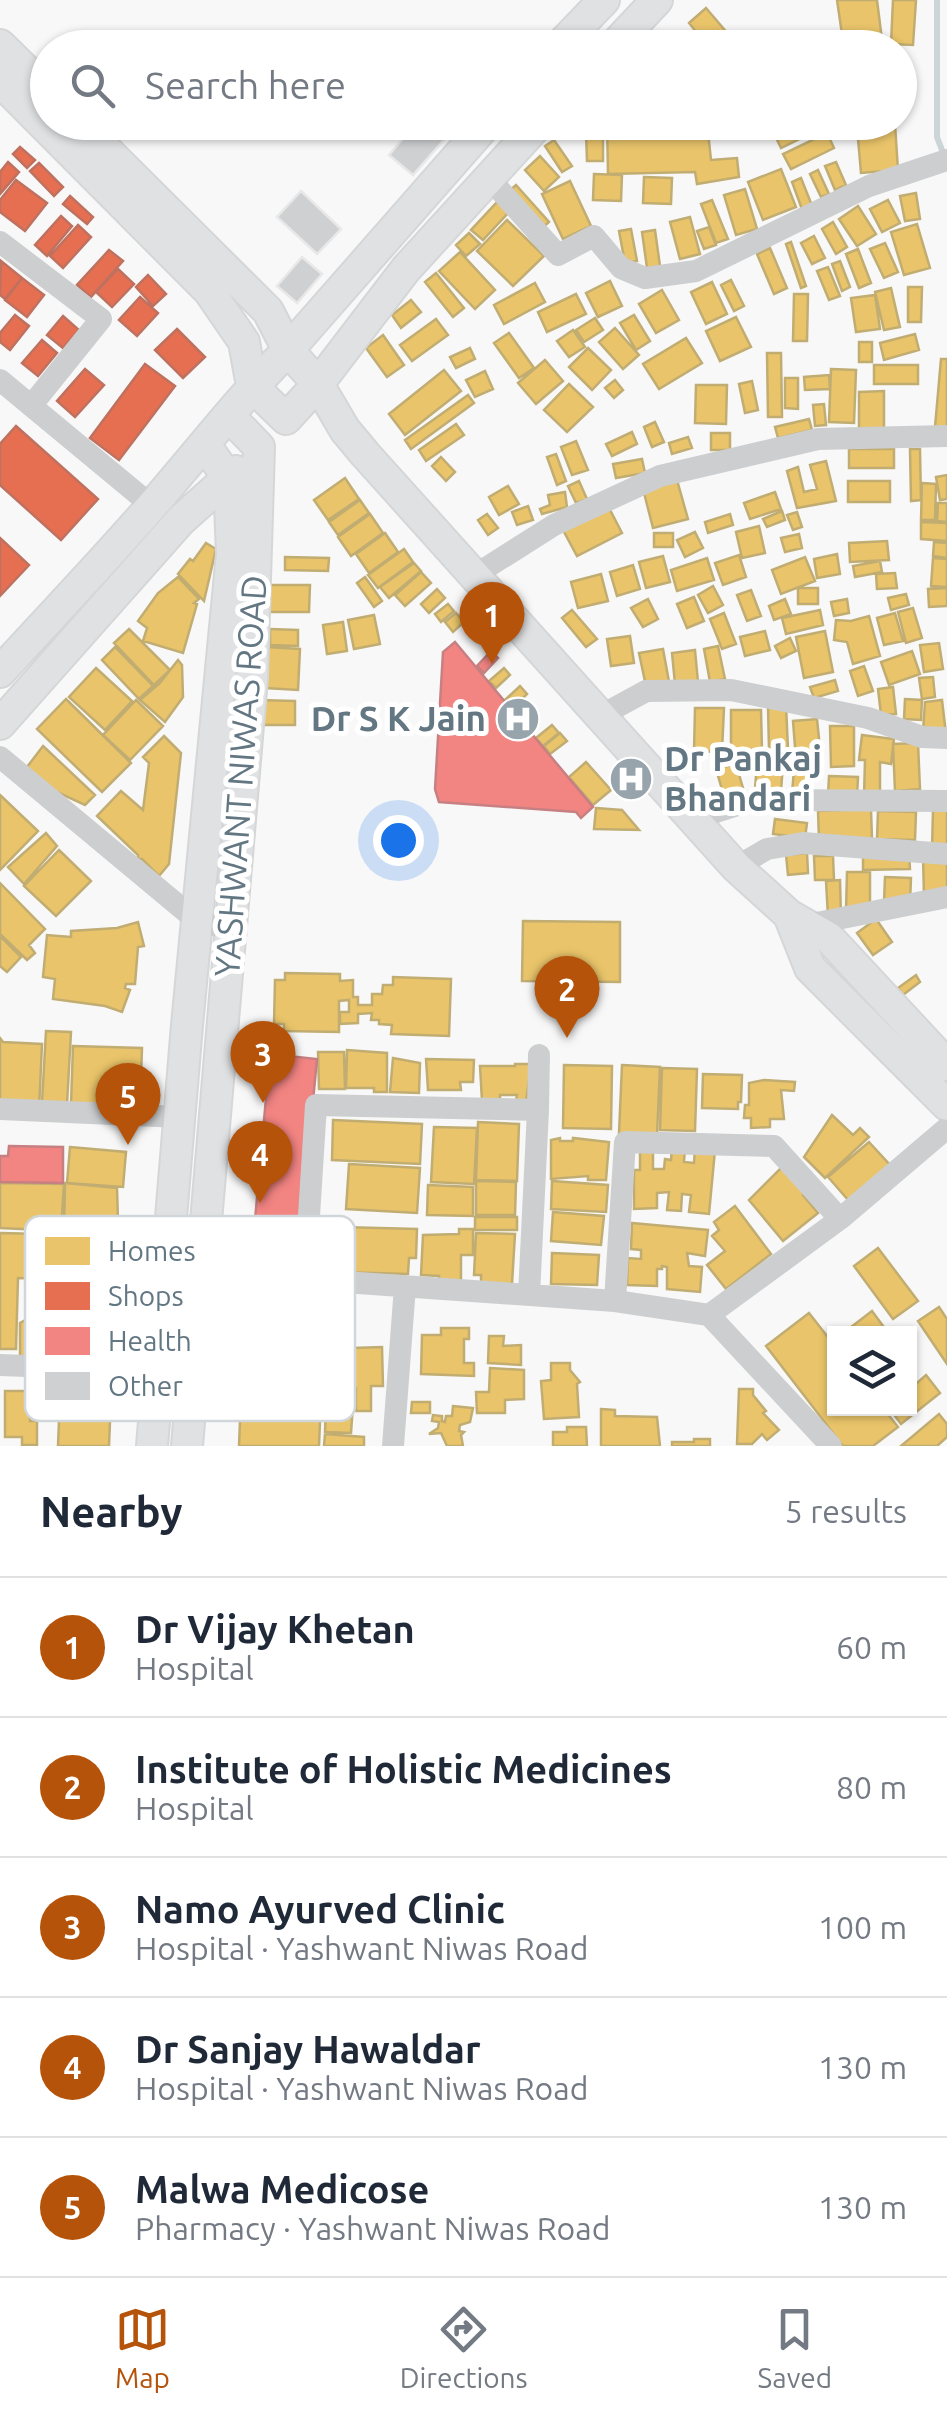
<!DOCTYPE html>
<meta charset="utf-8">
<style>
:root{--surface:#fff;--page:#f2f2f3;--text:#1f2937;--muted:#747a83;--line:#e0e1e3;--accent:#b45309}
body{margin:0;font-family:Ubuntu,sans-serif;background:var(--page);color:var(--text)}
.controls{position:absolute;right:30px;bottom:30px;display:grid;overflow:hidden;border-radius:0px;box-shadow:0 2px 8px #0004}
.controls button{width:90px;height:90px;display:grid;place-items:center;padding:0;border:0;border-bottom:2px solid var(--line);background:var(--surface);color:var(--text);font:50px sans-serif}
.you{position:absolute;left:398px;top:840px;width:35px;height:35px;margin:-25px;border:8px solid #fff;border-radius:50%;background:#1a73e8;box-shadow:0 0 0 15px #1a73e833}
.badge{display:grid;place-items:center;width:65px;height:65px;border-radius:50%;background:var(--accent);color:#fff;font-size:32px;font-weight:700}
.pin{position:absolute;translate:-50% -82px;filter:drop-shadow(0 2px 5px #0008)}
.pin::after{content:'';position:absolute;top:52px;width:35px;height:30px;background:inherit;clip-path:polygon(0 0,100% 0,50% 100%)}
.list{margin:0;padding:0;list-style:none}
h2{display:flex;justify-content:space-between;align-items:center;height:130px;margin:0;padding:0 40px;font-size:42px}
h2 small{font-size:32px;font-weight:400;color:var(--muted)}
.list li{display:grid;grid-template-columns:65px 1fr auto;gap:30px;align-items:center;box-sizing:border-box;height:140px;padding:0 40px;border-top:2px solid var(--line)}
.list b{display:block;font-size:38px;white-space:nowrap}
.list p{margin:0;font-size:32px;white-space:nowrap;color:var(--muted)}
.list em{font-size:32px;font-style:normal;color:var(--muted)}
.icon{flex:none;width:55px;height:55px;fill:none;stroke:currentColor;stroke-width:2;stroke-linecap:round;stroke-linejoin:round}
.map{position:relative;flex:none;width:947px;height:1446px;overflow:hidden}
.search{position:absolute;background:var(--surface);box-shadow:0 2px 8px #0004;left:30px;right:30px;top:30px;height:110px;display:flex;align-items:center;gap:25px;box-sizing:border-box;padding:0 35px;border-radius:55px;color:var(--muted);font-size:38px}
.sheet{height:830px;background:var(--surface)}
nav{display:flex;justify-content:space-around;align-items:center;box-sizing:border-box;height:140px;border-top:2px solid var(--line);background:var(--surface);font-size:28px;color:var(--muted)}
nav a{display:grid;justify-items:center;gap:5px}
nav .on{color:var(--accent)}
.map>svg:first-child{display:block}
</style>
<div class="map">
<svg width="947" height="1446" viewBox="0 0 947 1446">
<rect width="100%" height="100%" fill="#f8f8f8"/>
<!-- homes -->
<path fill="#e9c46a" stroke="#c1ad72" stroke-width="2.5" d="M837,0H877L883,48H844Z
M893,0H916L913,45L891,44Z
M706,8L730,36L716,48H709L689,23Z
M687,35L692,48H664L663,44Z
M607,122H707L711,160L737,158L739,177L697,184L695,172L608,174Z
M785,122H821L824,127L781,148L772,129Z
M895,124L898,170L861,173L857,127Z
M603,132V161H587L586,133Z
M827,133L834,148L791,169L783,154Z
M554,140L572,166L562,172L545,146Z
M540,156L559,177L544,191L525,170Z
M836,162L846,185L835,190L825,166Z
M781,169L796,207L763,220L748,182Z
M818,170L829,194L821,197L810,174Z
M594,174L622,175L621,201L593,200Z
M644,177L672,178L671,204L643,203Z
M801,178L813,208L803,212L792,182Z
M570,181L591,226L563,239L542,194Z
M516,185L549,222L542,228L509,191Z
M745,189L757,229L736,235L724,195Z
M916,193L920,219L905,221L900,196Z
M712,200L728,239L716,243L701,204Z
M888,200L900,223L882,232L870,209Z
M498,201L509,212L483,240L471,230Z
M858,206L876,234L857,246L839,219Z
M690,217L700,254L680,259L670,222Z
M507,220L544,256L513,286L477,251Z
M833,222L847,247L836,254L822,229Z
M917,224L930,268L904,275L891,232Z
M709,227L716,245L704,249L697,231Z
M631,229L637,261L625,263L619,231Z
M655,230L660,266L647,268L642,232Z
M469,233L480,244L466,256L456,245Z
M814,236L825,258L812,264L801,243Z
M791,242L806,286L801,288L786,244Z
M885,243L898,272L884,278L870,249Z
M770,248L787,288L774,294L757,254Z
M858,249L871,283L859,288L846,254Z
M460,252L495,290L475,309L439,271Z
M840,261L850,287L842,291L832,264Z
M828,267L840,296L829,300L817,271Z
M436,273L464,308L453,317L425,282Z
M731,280L744,306L734,311L721,285Z
M610,281L622,306L598,317L586,293Z
M712,282L727,314L706,324L691,292Z
M535,283L545,302L504,324L494,305Z
M908,287H922L921,322H908Z
M891,288L900,327L884,330L875,292Z
M662,290L679,320L656,333L639,304Z
M576,294L586,314L547,332L538,312Z
M794,294H808L807,341H793Z
M875,295L880,329L856,332L851,298Z
M411,300L421,312L401,328L392,315Z
M634,315L650,341L636,350L620,323Z
M736,317L751,347L720,361L706,331Z
M595,318L603,330L584,342L576,330Z
M436,319L448,335L412,361L400,345Z
M615,328L639,355L623,369L599,342Z
M573,330L585,347L569,357L557,341Z
M509,333L534,368L519,378L494,343Z
M915,334L919,350L884,360L880,343Z
M383,335L404,365L387,377L366,348Z
M686,338L702,363L659,389L643,364Z
M859,342H872V362H859Z
M470,348L475,359L456,368L450,357Z
M588,348L611,370L592,390L569,367Z
M767,353H781L782,417H768Z
M941,359H947V428L935,427Z
M545,360L563,381L536,404L518,383Z
M874,365H918V384H874Z
M831,369L856,370L854,423L829,422Z
M444,370L461,391L405,435L389,414Z
M485,371L493,389L475,397L466,380Z
M829,375L830,389L805,390L804,377Z
M785,378H798V409L785,408Z
M615,380L623,390L614,398L605,388Z
M752,381L758,410L745,413L739,384Z
M569,384L593,407L567,432L544,410Z
M696,385H727L726,424L695,423Z
M884,391V433L859,434V392Z
M468,395L474,403L411,449L405,440Z
M824,404L826,425L815,426L813,405Z
M809,419L812,430L778,438L775,427Z
M655,422L664,442L652,447L644,427Z
M456,424L464,435L426,461L419,450Z
M632,432L637,444L612,456L606,444Z
M711,433H730V450H711Z
M688,437L692,448L672,454L669,443Z
M576,441L588,470L572,475L561,447Z
M849,449H894V468H849Z
M910,449H920L921,500L911,501Z
M556,454L566,481L557,485L547,457Z
M441,457L455,472L446,481L432,466Z
M642,459L645,473L616,478L613,464Z
M826,461L836,501L797,508L787,471L798,467L804,492L817,489L810,465Z
M947,475V499L940,500L936,477Z
M345,478L359,499L328,520L314,500Z
M677,480L688,519L653,528L643,489Z
M579,481L587,499L576,503L568,486Z
M848,481H890V502H848Z
M922,483L936,484L935,520H921Z
M508,486L519,504L499,515L489,497Z
M565,492L567,507L542,514L540,509L550,505L548,495Z
M775,492L781,509L750,519L744,503Z
M360,500L369,513L338,535L329,522Z
M938,503H947V522L937,521Z
M528,506L533,520L517,525L512,512Z
M608,506L622,533L577,556L563,530Z
M782,511L785,520L767,527L763,519Z
M797,512L802,527L793,530L787,515Z
M370,514L383,533L351,556L338,537Z
M487,514L498,528L488,535L478,520Z
M730,514L733,525L708,533L705,522Z
M921,522L947,523V541L921,539Z
M759,526L765,553L742,558L736,532Z
M695,532L703,548L685,557L677,540Z
M385,533L398,552L369,573L356,554Z
M654,533H673V547H654Z
M799,534L802,548L785,552L781,538Z
M887,541L889,560L850,562L849,543Z
M934,542L947,543V558L933,556Z
M206,543L216,549L204,601L178,574L190,559L193,561Z
M404,549L413,562L378,588L368,575Z
M837,554L840,574L817,578L814,559Z
M739,555L746,577L723,585L715,563Z
M663,556L670,582L646,588L639,562Z
M285,557L329,558L328,571L285,570Z
M805,557L815,581L781,594L772,570Z
M707,558L714,580L677,591L671,570Z
M933,558L947,559V587L931,586Z
M880,561L882,572L855,577L853,566Z
M414,563L421,571L389,598L380,587Z
M633,565L640,589L617,596L610,572Z
M421,572L431,583L405,606L395,595Z
M895,573L897,588L877,589L876,574Z
M601,574L608,601L578,608L571,582Z
M178,577L199,599L194,603L197,604L183,653L143,641L147,628L138,621L158,593Z
M365,577L382,601L374,607L357,583Z
M267,585H310L309,612H266Z
M713,586L723,605L708,613L698,595Z
M798,588H818V604H798Z
M947,588V606L929,607L928,589Z
M437,589L445,598L429,613L421,604Z
M751,590L761,616L747,621L737,595Z
M906,594L909,605L891,610L888,598Z
M694,597L704,621L687,628L677,604Z
M648,599L658,619L643,627L631,608Z
M785,599L791,614L774,620L769,606Z
M847,599L849,613L834,616L831,602Z
M448,604L454,611L441,622L435,614Z
M913,608L922,638L906,643L898,612Z
M572,610L597,639L586,647L562,618Z
M820,610L823,625L786,634L782,618Z
M456,613L464,622L453,632L445,622Z
M724,613L736,644L722,649L710,619Z
M895,613L903,641L884,645L877,618Z
M374,615L380,644L354,649L348,620Z
M869,616L880,656L853,664L847,642L834,640L836,620L851,621Z
M343,622L347,651L327,654L323,625Z
M129,629L170,670L154,685L114,643Z
M270,629L298,630V646L270,645Z
M765,631L770,650L745,656L740,637Z
M825,631L833,672L804,678L796,637Z
M630,636L634,663L611,666L607,639Z
M790,638L796,651L781,658L775,646Z
M939,643L943,669L924,672L920,645Z
M718,646L725,679L710,682L704,649Z
M115,647L153,686L139,699L102,660Z
M267,647L300,649L298,690L265,688Z
M663,649L670,687L647,691L639,653Z
M695,650L698,682L675,684L672,653Z
M912,651L920,674L889,685L881,662Z
M178,660L182,665L183,697L165,722L140,700L160,683Z
M864,666L873,691L858,696L850,671Z
M96,668L132,701L105,730L69,697Z
M504,668L510,675L496,688L489,681Z
M933,677L935,697L922,699L919,678Z
M835,680L838,691L814,698L810,687Z
M520,686L527,694L523,698L527,703L515,713L505,700Z
M893,687L896,714L881,715L878,689Z
M66,699L131,763L102,792L37,729Z
M905,699L922,700L921,720L904,719Z
M136,700L163,726L130,760L103,735Z
M258,700L295,701V725H258Z
M942,700L946,734L923,732L925,702Z
M786,705L788,749L769,750L768,706Z
M695,708H724L722,752L694,751Z
M731,710H761L762,750L731,751Z
M817,719L821,758L796,760L793,721Z
M552,725L559,733L543,746L536,738Z
M830,726H854V766L831,767Z
M560,733L567,741L550,754L544,746Z
M862,735L894,739L891,764L880,762V796H864L865,760H859Z
M164,736L181,753L169,864L159,876L142,859H138V855L97,816L121,791L143,810L149,763L143,757Z
M918,743L920,789L895,791L893,744Z
M43,746L95,795L85,805L48,788L27,767Z
M586,762L611,790L593,805L569,777Z
M757,762L783,764L781,791L755,789Z
M736,764L743,788L723,793L716,769Z
M794,770L812,771L810,794L792,793Z
M829,776L858,777L857,798L828,796Z
M0,795L38,831L0,870Z
M596,808L622,810L639,830L594,829Z
M871,809L872,839L819,840L818,811Z
M933,810L947,811V849L932,848Z
M878,811L916,812L915,840L877,839Z
M775,819L807,823L805,838L773,834Z
M46,833L57,846L24,884L8,867Z
M59,850L91,881L56,916L24,886Z
M909,852L910,869L863,870V853Z
M807,853L808,873L788,875L786,855Z
M814,856H833L834,880H815Z
M923,856H947V896L924,897Z
M847,872H870V911H846Z
M885,877L911,878L910,903L884,902Z
M840,880L841,917H828L826,881Z
M0,883L45,929L29,945L35,953L27,960L0,934Z
M876,919L892,942L873,955L857,933Z
M523,921L620,922V982L522,981Z
M138,922L144,946L138,947L135,984H126L125,988L130,990L122,1012L105,1006L53,999L55,979L43,977L47,935L71,937V931L117,928Z
M0,936L21,957L7,972L0,966Z
M285,973L340,974V981L353,980V997H358V1005H372V994H382L383,985H393V977L451,979L449,1036L391,1034L392,1025L379,1024V1020H371L372,1013L358,1014V1023L340,1024V1012H349V1000L339,1001V1032L284,1031V1024H274L275,980H285Z
M916,975L920,982L903,995L898,988Z
M46,1031L71,1032L67,1104L42,1102Z
M0,1038L3,1042L42,1044L39,1110L0,1108Z
M73,1046L142,1048L140,1107L71,1105Z
M347,1050L387,1053V1092H374V1088H346Z
M318,1052H344L345,1089H319Z
M393,1058L420,1063L419,1093L390,1092Z
M426,1059L474,1060L473,1082H460L461,1090H428Z
M515,1064H531L526,1102L516,1101L517,1095H500V1101H482L480,1066H515Z
M564,1065L612,1066L611,1129L563,1128Z
M622,1065L660,1067L657,1135L619,1133Z
M662,1068L697,1069L695,1131L660,1130Z
M703,1074L742,1075L741,1102H738V1109L702,1108Z
M764,1080L795,1082L794,1091L781,1090L784,1119H770V1127L751,1128V1118H744L745,1105H749V1083Z
M832,1115L853,1135L860,1128L869,1137L825,1178L804,1157Z
M333,1120L422,1124L420,1164L332,1160Z
M478,1122L519,1124L517,1181L476,1180Z
M434,1127L477,1128L474,1184L431,1182Z
M560,1138V1141H573V1138L609,1142L606,1180H588V1176L551,1179V1140Z
M869,1142L890,1165L849,1201L828,1177Z
M653,1145V1169H664L665,1159L671,1160L672,1147L685,1148L684,1162L694,1163L695,1148L715,1150L709,1214L689,1212L691,1195L682,1194L681,1211L667,1210L669,1192L657,1193V1208L634,1209V1170H640V1146Z
M70,1147L126,1152L123,1187L67,1183Z
M349,1164L420,1168L417,1213L346,1209Z
M783,1166L808,1190L803,1195L818,1213L783,1241L749,1200Z
M476,1181L516,1182L515,1215H476Z
M552,1181L608,1185L606,1212L551,1209Z
M0,1183L64,1184L61,1231L0,1228Z
M65,1183L117,1188L118,1221L112,1228L89,1224V1231H64Z
M428,1185L473,1187V1216L427,1215Z
M735,1206L771,1254L726,1289L707,1265L725,1251L712,1236L719,1230L714,1222Z
M553,1212L604,1216L601,1245L551,1241Z
M475,1217H517V1230H475Z
M632,1223L708,1230L705,1256L687,1253L689,1266L702,1267L700,1292L667,1289V1267L662,1266V1269H657V1286L627,1285L628,1258L641,1259V1250L631,1249Z
M341,1227L417,1229L416,1258H409L408,1274L340,1272Z
M459,1229H473V1255H461V1280L439,1281V1276L421,1275L423,1235L459,1234Z
M0,1233L41,1234L39,1279L18,1278L16,1349H0Z
M476,1233L515,1234L512,1284H481V1275H474Z
M878,1248L918,1301L893,1319L854,1266Z
M552,1253L599,1255L597,1285L551,1284Z
M30,1282L106,1286L107,1323L115,1324L114,1362L20,1359V1323L29,1318Z
M939,1307L947,1319V1364L918,1321Z
M872,1311L889,1334H842Z
M809,1313L834,1345V1408H883L898,1427L873,1446H843L766,1346Z
M441,1328H469V1339H464V1363H474V1376L421,1374L422,1335H441Z
M489,1336H504L503,1346L521,1345V1365L488,1363Z
M382,1347L383,1386H371V1411H356V1387L353,1396L333,1394L336,1362L352,1364V1348Z
M551,1363H570V1370L580,1382L577,1384L579,1417L544,1419L541,1381L551,1380Z
M490,1368L524,1370V1399L505,1400V1413H477L476,1392H489Z
M926,1375L940,1393L901,1424L889,1408H910V1389Z
M739,1389H753V1395L766,1411L763,1413L779,1430L767,1440L762,1434L752,1444H737Z
M5,1391H30V1421H37V1445H22V1437H5Z
M60,1395L111,1397L109,1446H58Z
M241,1396L321,1398L319,1446H239Z
M412,1402H430V1413H411Z
M326,1404L353,1405L351,1433L325,1432Z
M453,1406L473,1408L470,1422L460,1425L459,1431L464,1432L461,1435L463,1446H447L441,1433L429,1434L438,1428L439,1422L432,1421L433,1415L442,1416V1421L445,1422L446,1416H452Z
M601,1409L615,1410V1416L657,1417L660,1446H601Z
M939,1414L947,1424V1437L937,1446H901Z
M567,1427H586L587,1446H553V1432H567Z
M325,1434L364,1437V1446H324Z
M694,1439H710V1446H672V1442H694Z"/>
<!-- shops -->
<path fill="#e76f51" stroke="#bf7160" stroke-width="2.5" d="M20,147L35,160L27,168L13,154Z
M8,162L19,172L0,194V172Z
M39,163L63,187L54,196L30,171Z
M16,180L47,203L25,231L0,212V200Z
M70,196L93,217L87,224L63,204Z
M61,216L72,226L47,256L35,245Z
M78,225L91,237L63,268L50,256Z
M109,250L123,261L91,297L77,285Z
M1,261L22,278L5,299L0,295Z
M118,269L134,284L112,307L96,292Z
M148,275L166,294L153,306L136,287Z
M22,278L44,295L27,317L5,300Z
M140,297L158,313L137,336L119,320Z
M15,315L29,326L10,350L0,342V333Z
M63,316L79,330L63,348L47,335Z
M177,329L205,357L183,378L155,350Z
M42,340L57,353L38,376L22,363Z
M145,364L175,386L119,460L90,438Z
M85,369L104,385L75,417L57,401Z
M16,426L98,499L61,540L0,485V444Z
M0,538L29,565L0,596Z"/>
<!-- health -->
<path fill="#f28482" stroke="#c78082" stroke-width="2.5" d="M455,642L593,807L581,818L576,812L439,802L435,789L443,652Z
M491,651L498,658L484,673L477,666Z
M270,1054L317,1059L298,1258L252,1253Z
M9,1146L63,1147V1183L0,1182V1156H8Z"/>
<g fill="none" stroke-linecap="round" stroke-linejoin="round">
<!-- stream -->
<path stroke="#cbd5d7" stroke-width="6" d="M937,0V137L945,158"/>
</g>
<!-- building -->
<path fill="#ced0d1" stroke="#e8e8e8" stroke-width="2.5" d="M417,122H453L456,126L413,175L389,155Z
M301,191L341,229L317,254L277,217Z
M302,257L322,274L297,303L277,286Z"/>
<g fill="none" stroke-linecap="round" stroke-linejoin="round">
<!-- secondary casing -->
<g stroke="#d5d6d7" stroke-width="34">
<path id="secondary" d="M0,45L48,92
M558,48L604,0
M612,48L657,0
M0,81L209,291L244,342L252,386L286,419L318,384L288,350C241,397 200,450 156,501C106,559 52,615 0,672
M78,122L268,311L288,350L488,122
M540,122L406,269L318,384L345,430L365,454L736,867L789,915L829,938L947,1065
M0,724L181,520L236,471
M789,915L810,968L947,1105
M152,1446L187,1025L232,554L229,479L205,445
M187,1446L252,678L259,447L230,417"/>
</g>
<!-- street -->
<path stroke="#cdcecf" stroke-width="22" d="M489,178L558,255L594,236L621,268L645,278L696,271L869,186L947,160
M0,242L101,319L31,406
M0,380L152,506
M475,575L554,525L660,476L818,439L947,436
M602,715L646,691L731,690L868,718L922,737L947,738
M0,757L197,921L232,929
M694,819L753,800L947,801
M736,867L767,849L803,843L947,854
M807,925L947,897
M0,1109L180,1117
M538,1110L539,1055
M202,1272L615,1301L709,1315L840,1219L947,1128
M305,1279L316,1105L538,1110L529,1295
M615,1301L625,1142L774,1146L840,1219
M709,1315L831,1446
M0,1365L158,1371
M393,1446L405,1286"/>
<!-- secondary -->
<use href="#secondary" stroke="#e0e1e2" stroke-width="30"/>
</g>
<!-- icons -->
<defs>
<g id="hospital-disc" transform="scale(2.25)"><circle r="9.5" fill="#97a4ac" stroke="#fff"/><path d="M-5-5h3v3.5h4V-5h3V5h-3V1.5h-4V5h-3Z" fill="#fff"/></g>
</defs>
<g fill-rule="evenodd">
<use href="#hospital-disc" x="518" y="719"/>
<use href="#hospital-disc" x="631" y="779"/>
</g>
<g text-anchor="middle" stroke-width="10" stroke-linejoin="round" paint-order="stroke">
<!-- poi labels -->
<g font-size="35" font-weight="bold" fill="#637783" stroke="#fff" text-anchor="end">
<text x="486" y="731">Dr S K Jain</text>
<text x="664" y="771" text-anchor="start">Dr Pankaj<tspan x="664" dy="40">Bhandari</tspan></text>
</g>
<!-- street labels -->
<g font-size="35" fill="#637783" stroke="#fff">
<text transform="translate(241 776) rotate(-86)" y="12">YASHWANT NIWAS ROAD</text>
</g>
</g>
<!-- legend -->
<rect x="25" y="1216" width="330" height="205" rx="15" fill="#fff" stroke="#d0d6da" stroke-width="2.5"/>
<rect x="45" y="1237" width="45" height="28" fill="#e9c46a"/>
<rect x="45" y="1282" width="45" height="28" fill="#e76f51"/>
<rect x="45" y="1327" width="45" height="28" fill="#f28482"/>
<rect x="45" y="1372" width="45" height="28" fill="#ced0d1"/>
<g font-size="28" fill="#637783">
<text x="108" y="1261">Homes</text>
<text x="108" y="1306">Shops</text>
<text x="108" y="1351">Health</text>
<text x="108" y="1396">Other</text>
</g>
</svg>
<div class="controls">
<button><svg class="icon" aria-label="layers" viewBox="0 0 24 24"><path d="M12 4l9 5-9 5-9-5zM3 14l9 5 9-5"/></svg></button>
</div>
<div class="you"></div>
<div class="pin badge" style="left:492px;top:664px">1</div>
<div class="pin badge" style="left:567px;top:1038px">2</div>
<div class="pin badge" style="left:263px;top:1103px">3</div>
<div class="pin badge" style="left:260px;top:1203px">4</div>
<div class="pin badge" style="left:128px;top:1145px">5</div>
<div class="search"><svg class="icon" aria-label="search" viewBox="0 0 24 24"><circle cx="10" cy="10" r="6"/><path d="M15 15l6 6"/></svg>Search here</div>
</div>
<section class="sheet">
<h2>Nearby<small>5 results</small></h2>
<ul class="list">
<li><span class="badge">1</span><div><b>Dr Vijay Khetan</b><p>Hospital</p></div><em>60 m</em></li>
<li><span class="badge">2</span><div><b>Institute of Holistic Medicines</b><p>Hospital</p></div><em>80 m</em></li>
<li><span class="badge">3</span><div><b>Namo Ayurved Clinic</b><p>Hospital · Yashwant Niwas Road</p></div><em>100 m</em></li>
<li><span class="badge">4</span><div><b>Dr Sanjay Hawaldar</b><p>Hospital · Yashwant Niwas Road</p></div><em>130 m</em></li>
<li><span class="badge">5</span><div><b>Malwa Medicose</b><p>Pharmacy · Yashwant Niwas Road</p></div><em>130 m</em></li>
</ul>
</section>
<nav>
<a class="on"><svg class="icon" aria-label="map" viewBox="0 0 24 24"><path d="M3 6l6-2 6 2 6-2v14l-6 2-6-2-6 2zM9 4v14M15 6v14"/></svg>Map</a>
<a><svg class="icon" aria-label="directions" viewBox="0 0 24 24"><path d="M12 3l9 9-9 9-9-9zM9 14v-3h6M13 9l2 2-2 2"/></svg>Directions</a>
<a><svg class="icon" aria-label="saved" viewBox="0 0 24 24"><path d="M7 4h10v16l-5-4-5 4z"/></svg>Saved</a>
</nav>
